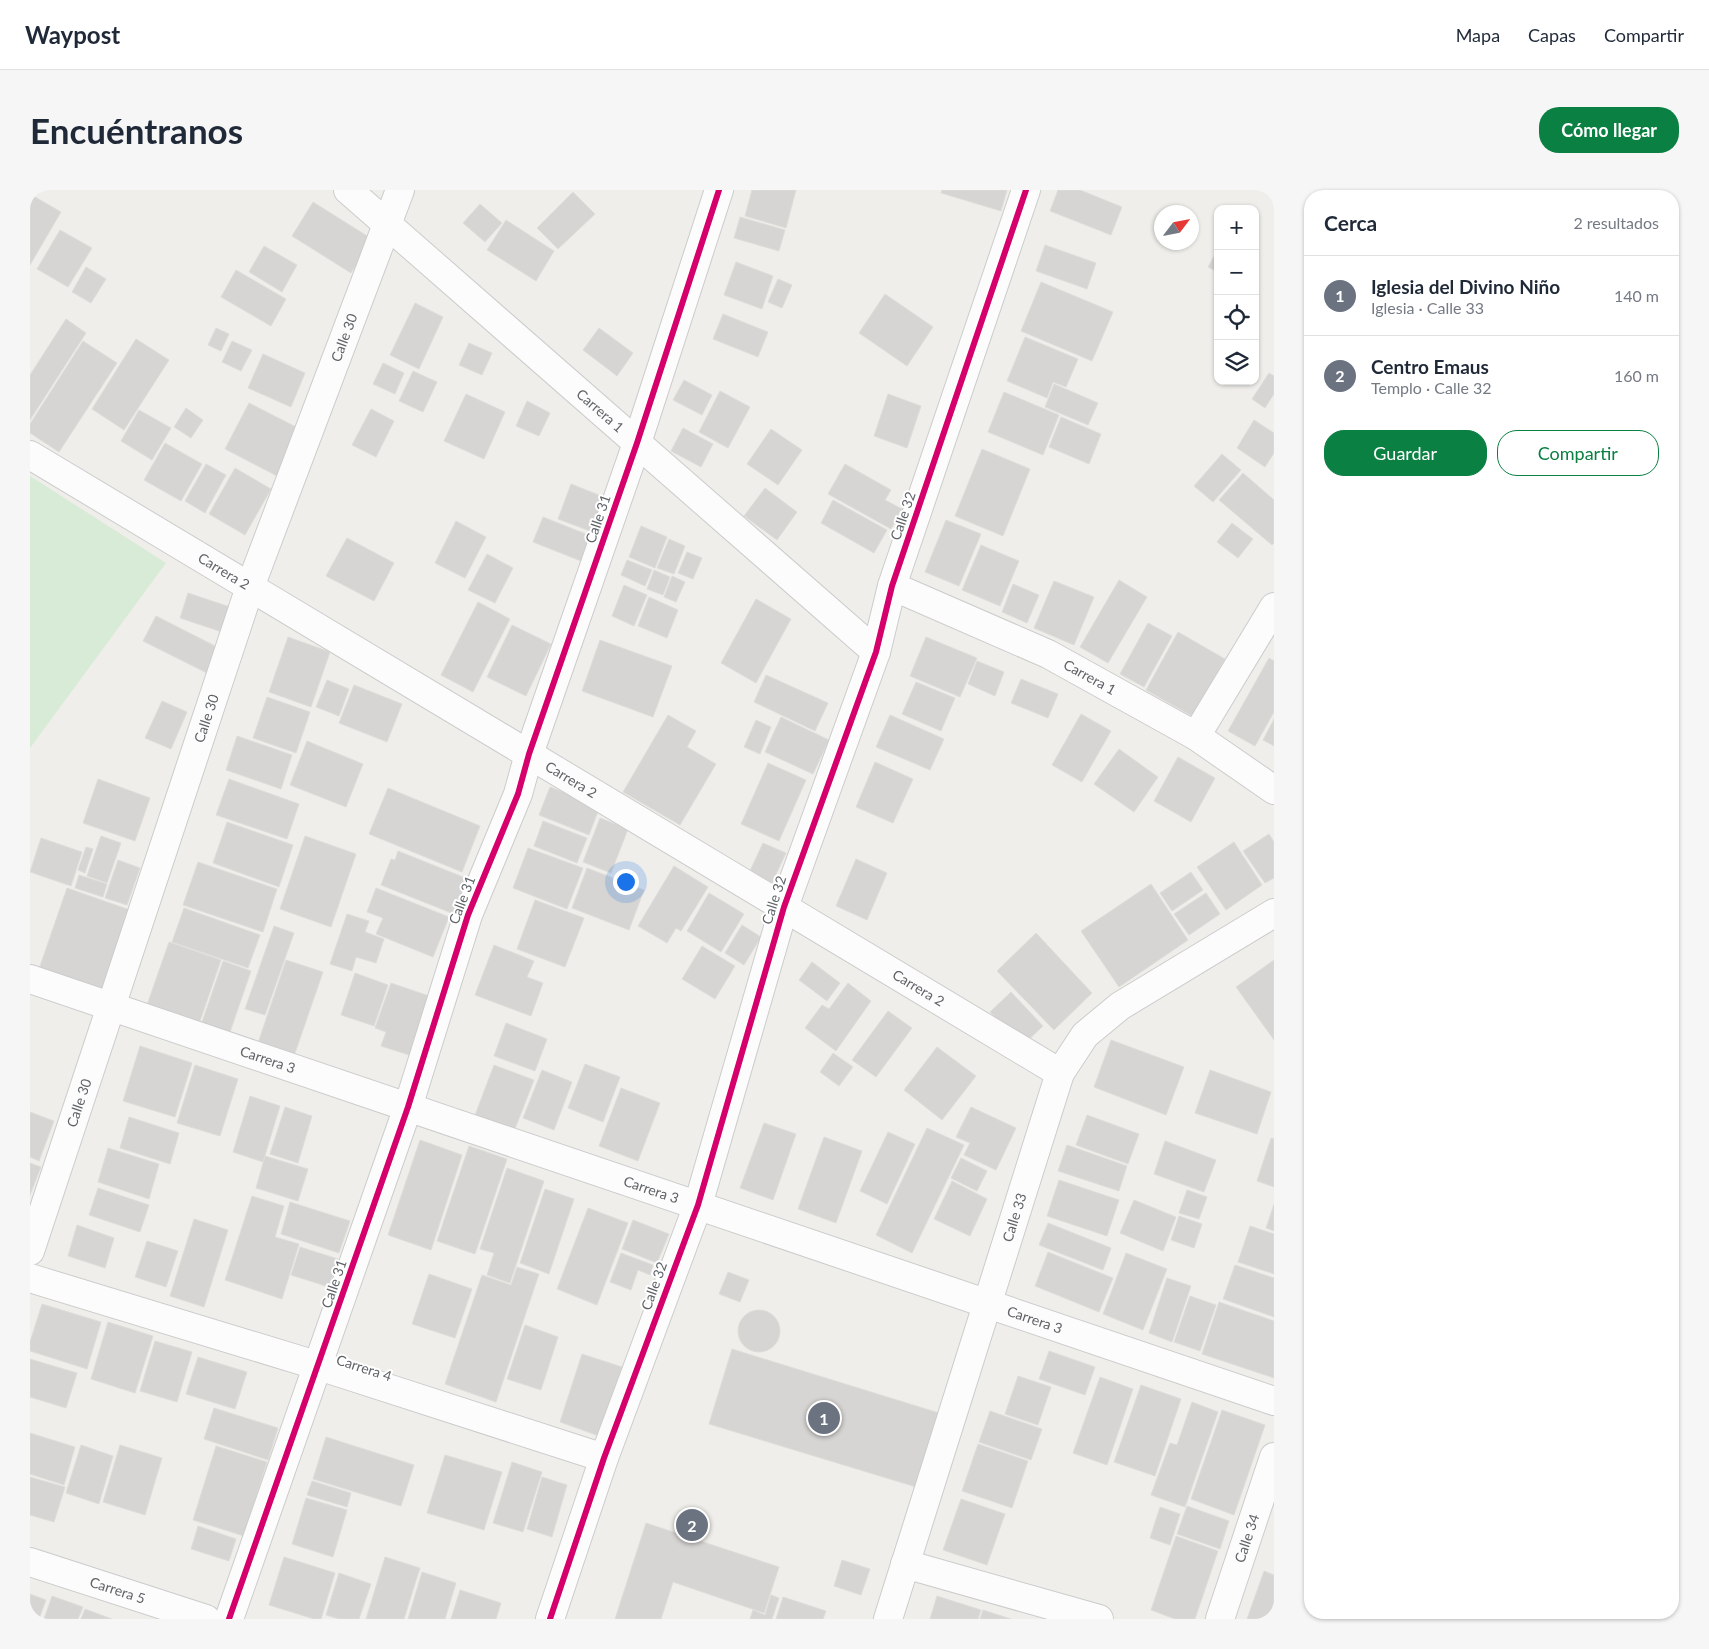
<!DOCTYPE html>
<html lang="es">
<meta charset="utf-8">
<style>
:root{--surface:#fff;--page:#f6f6f7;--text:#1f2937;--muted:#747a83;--line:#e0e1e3;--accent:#0b8043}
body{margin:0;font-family:Lato,sans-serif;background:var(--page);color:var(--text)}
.controls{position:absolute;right:15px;top:15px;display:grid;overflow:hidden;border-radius:10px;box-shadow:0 1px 4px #0004}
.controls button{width:45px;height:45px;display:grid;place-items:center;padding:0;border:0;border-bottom:1px solid var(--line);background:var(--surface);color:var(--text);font:25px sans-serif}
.compass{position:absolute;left:1124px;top:15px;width:45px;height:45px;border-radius:50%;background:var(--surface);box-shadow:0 1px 4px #0004;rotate:58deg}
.you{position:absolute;left:595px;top:691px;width:18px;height:18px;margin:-12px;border:4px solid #fff;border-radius:50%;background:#1a73e8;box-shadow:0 0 0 8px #1a73e833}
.badge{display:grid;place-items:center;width:32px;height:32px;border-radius:50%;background:var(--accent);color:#fff;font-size:16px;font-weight:700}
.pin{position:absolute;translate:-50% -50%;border:2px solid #fff;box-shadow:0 1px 5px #0006}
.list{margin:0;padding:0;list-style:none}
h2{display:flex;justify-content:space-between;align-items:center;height:65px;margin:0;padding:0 20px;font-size:21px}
h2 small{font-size:16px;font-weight:400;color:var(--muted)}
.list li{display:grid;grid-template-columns:32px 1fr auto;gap:15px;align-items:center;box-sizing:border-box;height:80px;padding:0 20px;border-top:1px solid var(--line)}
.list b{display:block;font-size:19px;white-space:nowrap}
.list p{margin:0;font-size:16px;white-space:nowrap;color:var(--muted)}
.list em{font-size:16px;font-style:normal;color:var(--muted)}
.actions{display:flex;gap:10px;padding:15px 20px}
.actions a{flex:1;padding:11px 0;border:1px solid var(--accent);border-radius:20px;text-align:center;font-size:18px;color:var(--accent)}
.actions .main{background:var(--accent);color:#fff}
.icon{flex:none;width:28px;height:28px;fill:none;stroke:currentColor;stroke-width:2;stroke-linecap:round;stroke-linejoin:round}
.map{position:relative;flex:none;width:1244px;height:1429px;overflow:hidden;border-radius:20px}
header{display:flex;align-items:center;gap:30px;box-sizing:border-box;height:70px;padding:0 25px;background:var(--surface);border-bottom:1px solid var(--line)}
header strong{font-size:24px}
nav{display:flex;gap:28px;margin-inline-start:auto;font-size:18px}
.intro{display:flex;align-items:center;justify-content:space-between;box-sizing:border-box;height:120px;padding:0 30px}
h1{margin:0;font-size:35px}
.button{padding:12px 22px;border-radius:20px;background:var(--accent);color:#fff;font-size:18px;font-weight:700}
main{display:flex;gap:30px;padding:0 30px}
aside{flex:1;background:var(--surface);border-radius:20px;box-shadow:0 1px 4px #0004}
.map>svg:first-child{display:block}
</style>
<header>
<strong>Waypost</strong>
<nav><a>Mapa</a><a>Capas</a><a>Compartir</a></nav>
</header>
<div class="intro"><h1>Encuéntranos</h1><a class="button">Cómo llegar</a></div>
<main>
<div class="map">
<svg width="1244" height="1429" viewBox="0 0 1244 1429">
<rect width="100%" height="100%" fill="#efeeea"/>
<!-- green -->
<path fill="#d8ebd6" d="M0,286L136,373L0,558Z"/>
<!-- building -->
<path fill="#d6d5d3" stroke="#deddd9" d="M722,0H766L756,38L715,26Z
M912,0H977L971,21L911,3Z
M1028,0H1050L1092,17L1081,45L1020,21Z
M543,2L565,24L528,59L507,38Z
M0,4L31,22L0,75Z
M283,12L342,49L321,83L262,46Z
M450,14L472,33L455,52L433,33Z
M710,27L755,40L749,61L704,48Z
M476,30L524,61L506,91L457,60Z
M30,40L62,58L38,97L7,79Z
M1015,55L1066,73L1057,99L1006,81Z
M234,56L267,75L252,102L219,82Z
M1188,59V82L1178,77Z
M706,72L743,86L732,119L694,105Z
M56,77L76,89L61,113L42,102Z
M206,80L256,109L241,136L191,107Z
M748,89L762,95L752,118L738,112Z
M1011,92L1083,122L1062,171L991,141Z
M855,104L903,137L877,176L829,143Z
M385,113L413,127L389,179L360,165Z
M693,124L738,142L728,167L683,149Z
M36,129L56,143L0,230V185Z
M186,138L199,144L191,161L178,155Z
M569,138L603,163L587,186L553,160Z
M995,147L1048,169L1036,197L1023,192L1017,208L977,191Z
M106,149L139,170L94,240L62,219Z
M53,151L87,173L29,262L0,243V234Z
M202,151L222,160L211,181L192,172Z
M439,153L462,163L452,185L429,175Z
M233,164L275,183L261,217L218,198Z
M353,173L374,183L365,204L343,194Z
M383,181L407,192L393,222L369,211Z
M1239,183L1244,186V204L1235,218L1222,209Z
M654,190L682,205L672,225L643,210Z
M1024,194L1068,213L1058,235L1015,217Z
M690,201L720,217L698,258L669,242Z
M974,202L1029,225L1013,265L958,242Z
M436,204L475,222L454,269L414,251Z
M858,204L891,216L877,258L844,246Z
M497,211L520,223L509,246L486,236Z
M219,213L270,239L247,286L195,259Z
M156,218L173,230L161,248L144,237Z
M341,219L364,231L346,267L322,255Z
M109,220L141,238L122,270L91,251Z
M1031,227L1071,244L1059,274L1019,257Z
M1224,230L1244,243V263L1235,277L1207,258Z
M653,238L683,254L671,277L641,261Z
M741,239L772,260L748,295L717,274Z
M135,253L172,274L151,311L114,290Z
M952,259L1000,279L973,346L925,326Z
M1192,264L1211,280L1183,312L1164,296Z
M176,274L196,285L175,323L155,311Z
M815,274L861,300L855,310L872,319L861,339L798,304Z
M205,278L241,299L215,345L179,324Z
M1213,283L1244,310V353L1242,355L1189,310Z
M541,294L574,307L560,341L528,329Z
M735,298L767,322L747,350L714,326Z
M803,310L857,340L844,363L791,333Z
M513,327L561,346L551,371L503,352Z
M916,330L951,344L929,396L895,382Z
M426,331L456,347L435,388L405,373Z
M1202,333L1223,349L1208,368L1187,352Z
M611,336L637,347L625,378L599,367Z
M317,348L364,373L344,411L296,386Z
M639,349L655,356L644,384L627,378Z
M951,355L989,371L970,416L932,400Z
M657,362L672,368L663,389L648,383Z
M457,364L483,378L465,413L438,400Z
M597,370L622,380L615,396L591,385Z
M624,380L640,387L633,405L617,399Z
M642,386L655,392L646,412L634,407Z
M1089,390L1117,407L1078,473L1050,457Z
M1024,391L1064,407L1044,455L1004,438Z
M983,394L1009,405L997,433L972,422Z
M594,395L617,405L604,436L582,426Z
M158,403L203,418L195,443L150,428Z
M619,407L648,420L637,448L608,436Z
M726,409L761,429L726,493L691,473Z
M448,412L480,429L443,502L411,485Z
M126,426L189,458L177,483L113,451Z
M1118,433L1142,446L1114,497L1090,484Z
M482,435L521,454L496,506L457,487Z
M1148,442L1195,469L1162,526L1116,500Z
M258,447L300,462L281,517L239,502Z
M896,447L947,468L930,507L880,486Z
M570,450L642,476L623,527L552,501Z
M1239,468L1244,471V522L1225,556L1198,541Z
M947,471L974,482L965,506L938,494Z
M736,485L798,513L785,541L724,512Z
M991,489L1028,504L1018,528L981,513Z
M297,490L319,499L309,526L286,517Z
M886,492L925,508L911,541L872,524Z
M324,495L372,514L357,552L309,533Z
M237,507L280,522L266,563L223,548Z
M132,511L157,522L141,559L115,548Z
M1051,524L1081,541L1052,592L1022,575Z
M638,525L666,541L657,557L686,574L650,635L593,602Z
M860,525L914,549L900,580L846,557Z
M751,527L799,550L783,584L735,562Z
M1244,529V556L1233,550Z
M726,530L741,537L730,564L714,557Z
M207,546L262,565L251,599L196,580Z
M277,551L333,574L316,617L260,595Z
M1089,559L1128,587L1104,622L1064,594Z
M1148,567L1185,588L1161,632L1124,611Z
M845,572L883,589L863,633L826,617Z
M738,573L776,590L749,651L711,634Z
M68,589L120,608L105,651L53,633Z
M199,589L269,614L257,649L186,625Z
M520,597L570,616L559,645L509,625Z
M358,598L450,636L432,682L339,644Z
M570,628L598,639L581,683L553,672Z
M513,631L557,648L547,673L504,656Z
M197,632L263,655L249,697L183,673Z
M1239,644L1244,652V688L1235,693L1213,661Z
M71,646L91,653L77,693L57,686Z
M275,646L326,664L301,737L250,719Z
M11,648L52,662L41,696L0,682Z
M1204,652L1232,695L1196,720L1167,677Z
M733,653L756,663L742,693L719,683Z
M56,657L63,659L55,683L48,680Z
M498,658L553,678L537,719L483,698Z
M368,661L438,689L424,724L351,695L361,669L365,670Z
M826,669L857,683L837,730L806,716Z
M88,670L110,678L97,715L75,708Z
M168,672L247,699L233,742L153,715Z
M644,676L678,697L651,741L646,738L637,753L608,736Z
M557,678L614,700L599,740L542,718Z
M1161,682L1173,700L1142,721L1130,703Z
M49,685L77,694L73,707L45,698Z
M1121,694L1158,750L1089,797L1051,741Z
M37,698L100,720L72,802L9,779Z
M346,698L419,727L403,767L346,744L353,728L337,722Z
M679,703L714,724L691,762L657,741Z
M1176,703L1190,724L1159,745L1144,724Z
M505,710L554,728L535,777L487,759Z
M154,718L230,745L218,778L142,752Z
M317,724L339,731L335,742L354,749L346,773L326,767L322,781L300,774Z
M712,735L731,747L714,775L695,763Z
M244,736L264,743L235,825L215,819Z
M1006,743L1062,803L1024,840L967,781Z
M139,752L191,770L169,834L117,815Z
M464,755L504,771L497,787L513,793L501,826L445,805Z
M672,756L705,776L685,809L652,789Z
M256,770L293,782L263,869L227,856Z
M1244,770V850L1206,797Z
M193,771L221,781L199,845L171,835Z
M782,772L810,793L797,811L769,790Z
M325,783L358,795L344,836L311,825Z
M361,793L402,807L382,866L351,856L356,842L345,838Z
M818,793L841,811L806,861L775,838L792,815L799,819Z
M981,802L1013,836L992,856L960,822Z
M858,821L882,838L846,887L822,870Z
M476,833L517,849L505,881L464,866Z
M1081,850L1154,877L1136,925L1064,897Z
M110,856L162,873L145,927L93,911Z
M907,857L946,886L912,930L874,900Z
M803,863L823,877L809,896L790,882Z
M555,874L590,887L573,932L538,918Z
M165,875L208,889L190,946L147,933Z
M464,875L504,890L483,944L444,928Z
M512,880L542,892L524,940L493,928Z
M1180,880L1241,902L1227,944L1165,923Z
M591,898L630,913L608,971L569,956Z
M220,906L250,916L233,972L203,962Z
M255,917L282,926L268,973L240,964Z
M941,917L986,938L966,980L934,965L940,953L926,947Z
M0,922L24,931L9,971L0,967Z
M1057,925L1109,944L1098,974L1046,955Z
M99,927L149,943L140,974L90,958Z
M734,933L766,944L743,1010L710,998Z
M897,938L934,955L882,1063L846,1045Z
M858,942L885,954L857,1014L830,1001Z
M794,947L832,961L806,1033L768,1019Z
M1241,948L1244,949V997L1227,991Z
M390,950L432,965L401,1060L358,1045Z
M1135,951L1186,970L1174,1002L1124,984Z
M1037,955L1097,976L1089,1001L1028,981Z
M439,956L477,969L445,1064L407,1051Z
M78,958L129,974L119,1009L68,992Z
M235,966L278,979L268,1011L226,998Z
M931,968L957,981L947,1001L921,988Z
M0,973L11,977L0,1005Z
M477,978L514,991L480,1093L457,1085L464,1063L450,1059Z
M1029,990L1089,1010L1077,1046L1017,1026Z
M922,991L957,1009L940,1046L904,1029Z
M68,998L119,1015L110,1042L59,1025Z
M515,999L544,1009L519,1084L490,1073Z
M1157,1000L1177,1007L1169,1029L1149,1023Z
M222,1006L254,1016L245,1047L269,1054L252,1109L195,1090Z
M1104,1010L1146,1027L1133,1061L1090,1043Z
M260,1012L320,1031L309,1063L251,1044Z
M1244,1014V1041L1236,1038Z
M558,1018L598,1033L567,1115L527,1099Z
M1149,1026L1172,1034L1164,1058L1141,1050Z
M164,1029L198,1040L174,1117L140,1106Z
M603,1030L639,1044L627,1073L592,1059Z
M1018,1033L1081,1058L1073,1080L1009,1055Z
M47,1035L84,1048L75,1078L38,1066Z
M1220,1036L1244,1044V1084L1208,1072Z
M117,1051L148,1061L136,1097L105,1087Z
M270,1057L308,1069L299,1097L261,1085Z
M1018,1062L1083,1088L1069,1122L1005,1096Z
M591,1063L623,1075L620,1085L608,1080L601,1100L580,1092Z
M1096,1063L1137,1079L1113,1140L1073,1124Z
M1205,1075L1244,1088V1127L1193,1109Z
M487,1077L509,1084L466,1212L415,1194L452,1085L481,1095Z
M698,1082L719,1090L710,1112L689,1104Z
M399,1084L442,1099L425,1148L382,1134Z
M1137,1088L1161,1096L1142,1152L1119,1143Z
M1160,1106L1186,1115L1170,1161L1144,1152Z
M1189,1112L1244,1131V1188L1172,1164Z
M12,1114L71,1132L57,1179L0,1161V1152Z
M708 1141a21 21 0 1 1 42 0a21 21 0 1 1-42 0Z
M78,1132L123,1146L105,1203L61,1189Z
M495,1135L528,1147L511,1200L477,1189Z
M125,1151L162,1162L147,1212L110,1201Z
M702,1159L909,1223L886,1297L679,1234Z
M1019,1161L1065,1177L1055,1205L1009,1189Z
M552,1164L592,1177L569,1246L530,1232Z
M168,1167L217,1182L205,1219L156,1204Z
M0,1169L47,1183L36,1218L0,1207Z
M988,1186L1021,1197L1008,1235L975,1224Z
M1070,1187L1103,1199L1077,1275L1043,1263Z
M1111,1195L1151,1209L1125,1286L1084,1272Z
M1162,1212L1188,1222L1155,1317L1121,1305L1140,1253L1147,1255Z
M184,1218L248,1238L238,1270L174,1249Z
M1192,1220L1235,1235L1204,1325L1161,1309Z
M960,1221L1012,1239L1001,1270L949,1252Z
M0,1243L45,1257L34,1295L0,1284Z
M296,1247L384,1275L371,1316L283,1289Z
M948,1254L998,1271L982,1318L932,1301Z
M51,1255L83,1266L69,1314L36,1303Z
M90,1255L132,1268L115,1325L73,1312Z
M186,1256L237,1272L214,1346L163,1330Z
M415,1265L472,1282L454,1340L397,1323Z
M482,1272L512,1282L493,1342L463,1333Z
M0,1287L35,1297L24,1332L0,1325Z
M512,1287L537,1295L522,1347L497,1339Z
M282,1291L321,1303L317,1317L277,1305Z
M276,1308L317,1320L303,1367L262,1354Z
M931,1309L975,1324L957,1375L913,1360Z
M1157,1316L1199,1331L1190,1359L1147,1344Z
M1130,1317L1150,1324L1140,1355L1120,1348Z
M616,1333L749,1377L734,1423L643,1392L631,1429H585Z
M168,1336L206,1349L199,1371L161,1359Z
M1146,1346L1188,1361L1165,1429H1145L1121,1420Z
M254,1367L305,1383L291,1429H284L239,1415Z
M355,1367L390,1378L374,1429H336Z
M812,1370L840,1379L831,1405L804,1396Z
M1234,1381L1244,1385V1429H1217Z
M392,1382L426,1393L415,1429H378Z
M309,1383L341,1394L329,1429H309L296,1425Z
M430,1400L471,1413L466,1429H421Z
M0,1404L16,1410L9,1429H0Z
M741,1405L749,1408L742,1429H720L723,1420L735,1425Z
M22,1406L53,1417L48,1429H14Z
M907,1406L951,1420L948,1429H900Z
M753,1407L796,1421L793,1429H746Z
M55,1419L82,1429H51Z
M953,1420L981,1429H950Z"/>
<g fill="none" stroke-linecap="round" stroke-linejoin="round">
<!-- minor casing -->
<g stroke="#cbcccc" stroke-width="30">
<g id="minor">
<path id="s1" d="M318,0L846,462"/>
<path id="s2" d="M0,265L1030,883"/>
<path id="s3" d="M862,396L1018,464L1166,546L1244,600"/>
<path d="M1166,546L1244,417"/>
<path id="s4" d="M0,789L1244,1211"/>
<path id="s5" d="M0,1061L220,397L370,0"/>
<path d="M0,1088L289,1176L574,1268"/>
<path id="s6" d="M0,1372L176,1429"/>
<path d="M875,1374L1069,1429"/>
<path d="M199,1429L378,917L438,725L488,604L499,564L607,253L689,0"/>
<path d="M520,1429L574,1268L668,1015L754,717L846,462L862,396L996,0"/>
<path id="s7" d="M858,1429L1030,883L1055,845L1090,816L1244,723"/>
<path id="s8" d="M1190,1429L1244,1267"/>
</g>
</g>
<!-- minor -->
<use href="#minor" stroke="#fdfcfc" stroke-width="28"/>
<!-- cycleway casing -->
<g stroke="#fff" stroke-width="9">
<path id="cycleway" d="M199,1429L378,917L438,725L488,604L499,564L607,253L689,0
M520,1429L574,1268L668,1015L754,717L846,462L862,396L996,0"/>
</g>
<!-- cycleway -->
<use href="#cycleway" stroke="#d6006c" stroke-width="6"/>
</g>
<g text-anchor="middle" stroke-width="4" stroke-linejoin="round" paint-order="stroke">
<!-- street labels -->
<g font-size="14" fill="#5f6368" stroke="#fff">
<text dy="5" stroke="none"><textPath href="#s5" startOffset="966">Calle 30</textPath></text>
<text dy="5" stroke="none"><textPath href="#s1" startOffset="335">Carrera 1</textPath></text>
<text transform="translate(873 326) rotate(-71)" y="5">Calle 32</text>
<text transform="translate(568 329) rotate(-71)" y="5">Calle 31</text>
<text dy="5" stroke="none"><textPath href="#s2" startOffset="226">Carrera 2</textPath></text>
<text dy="5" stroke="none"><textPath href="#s3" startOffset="218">Carrera 1</textPath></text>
<text dy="5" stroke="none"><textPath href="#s5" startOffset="561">Calle 30</textPath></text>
<text dy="5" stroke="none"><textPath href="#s2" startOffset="631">Carrera 2</textPath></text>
<text transform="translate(432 710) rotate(-69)" y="5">Calle 31</text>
<text transform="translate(744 710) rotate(-72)" y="5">Calle 32</text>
<text dy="5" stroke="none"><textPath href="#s2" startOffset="1036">Carrera 2</textPath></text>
<text dy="5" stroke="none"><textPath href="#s4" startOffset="251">Carrera 3</textPath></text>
<text dy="5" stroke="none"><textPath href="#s5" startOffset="156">Calle 30</textPath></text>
<text dy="5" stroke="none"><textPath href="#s4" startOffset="656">Carrera 3</textPath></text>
<text dy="5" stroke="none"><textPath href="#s7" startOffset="421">Calle 33</textPath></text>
<text transform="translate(304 1094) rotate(-71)" y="5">Calle 31</text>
<text transform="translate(624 1096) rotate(-70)" y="5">Calle 32</text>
<text dy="5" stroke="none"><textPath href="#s4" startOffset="1061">Carrera 3</textPath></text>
<text transform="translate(334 1178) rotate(18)" y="5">Carrera 4</text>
<text dy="5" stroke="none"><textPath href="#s8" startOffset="85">Calle 34</textPath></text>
<text dy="5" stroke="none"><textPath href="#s6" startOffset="92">Carrera 5</textPath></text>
</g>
</g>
</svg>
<div class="controls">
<button>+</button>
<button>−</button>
<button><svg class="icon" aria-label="locate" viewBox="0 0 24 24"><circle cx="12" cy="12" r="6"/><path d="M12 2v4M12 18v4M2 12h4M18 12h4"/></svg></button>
<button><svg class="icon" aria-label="layers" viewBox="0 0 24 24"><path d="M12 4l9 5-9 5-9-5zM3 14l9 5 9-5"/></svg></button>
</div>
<svg class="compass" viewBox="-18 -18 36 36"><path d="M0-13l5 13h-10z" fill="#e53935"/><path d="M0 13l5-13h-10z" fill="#747a83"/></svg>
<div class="you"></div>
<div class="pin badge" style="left:794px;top:1228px;background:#6b7280">1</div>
<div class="pin badge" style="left:662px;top:1335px;background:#6b7280">2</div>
</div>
<aside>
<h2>Cerca<small>2 resultados</small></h2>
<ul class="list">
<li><span class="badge" style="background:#6b7280">1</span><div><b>Iglesia del Divino Niño</b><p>Iglesia · Calle 33</p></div><em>140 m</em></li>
<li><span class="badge" style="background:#6b7280">2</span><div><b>Centro Emaus</b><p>Templo · Calle 32</p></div><em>160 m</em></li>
</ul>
<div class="actions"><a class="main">Guardar</a><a>Compartir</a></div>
</aside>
</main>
